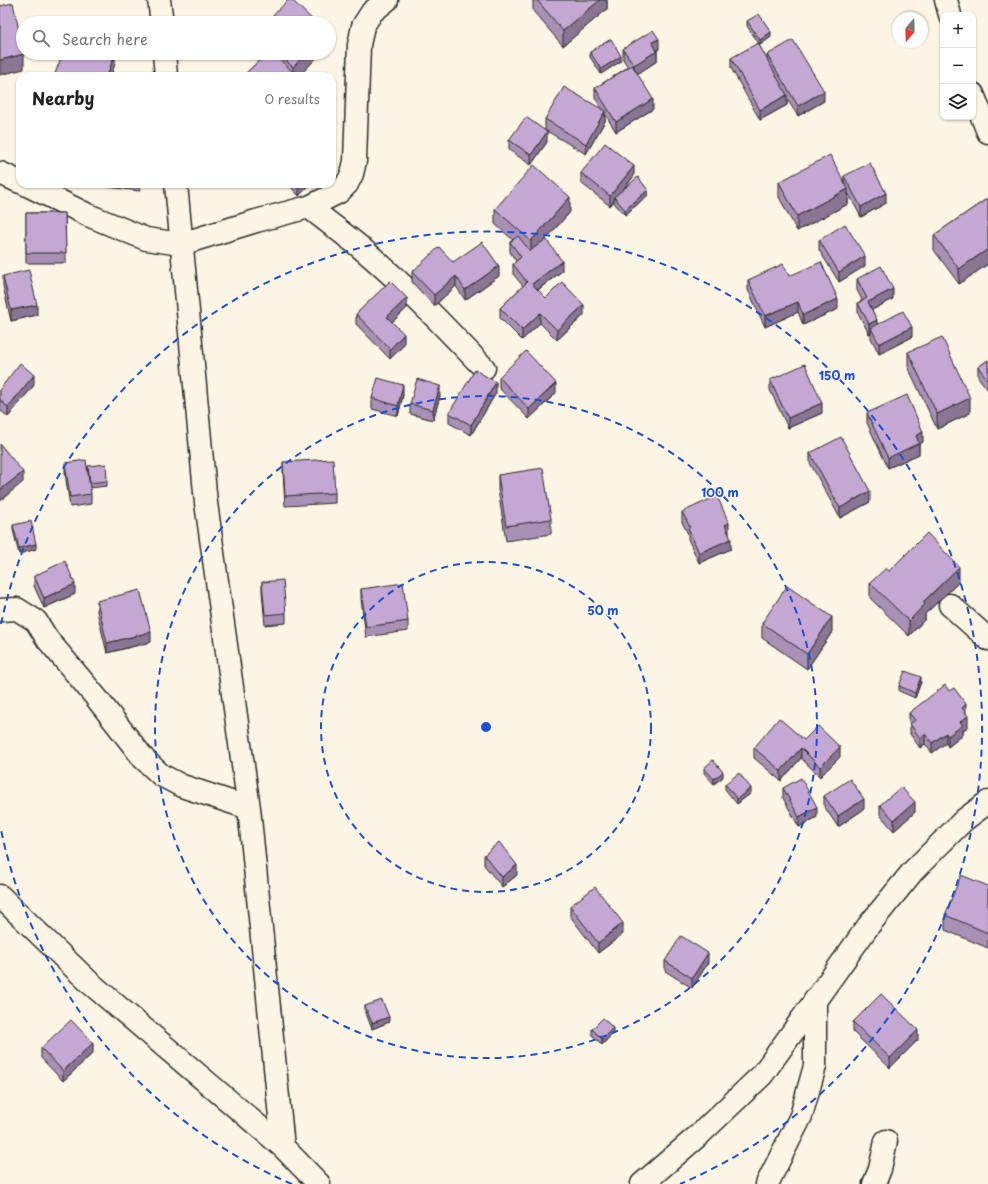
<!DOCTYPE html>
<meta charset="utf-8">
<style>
:root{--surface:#fff;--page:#f2f2f2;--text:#222;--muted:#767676;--line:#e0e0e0}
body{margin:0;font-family:"Playpen Sans",sans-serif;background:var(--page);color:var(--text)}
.controls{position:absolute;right:12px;top:12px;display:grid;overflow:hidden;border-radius:8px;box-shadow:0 1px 3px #0004}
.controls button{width:36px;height:36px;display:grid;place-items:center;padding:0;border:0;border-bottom:1px solid var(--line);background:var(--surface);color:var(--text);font:20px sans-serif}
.compass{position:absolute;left:892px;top:12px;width:36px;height:36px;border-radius:50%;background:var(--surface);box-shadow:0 1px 3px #0004;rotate:199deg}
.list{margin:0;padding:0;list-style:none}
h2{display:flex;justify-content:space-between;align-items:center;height:52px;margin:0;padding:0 16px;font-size:17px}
h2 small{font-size:13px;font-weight:400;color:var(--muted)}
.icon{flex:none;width:22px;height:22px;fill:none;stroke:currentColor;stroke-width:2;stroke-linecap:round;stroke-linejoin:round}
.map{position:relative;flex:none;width:988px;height:1184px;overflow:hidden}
.search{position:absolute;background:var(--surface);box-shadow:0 1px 3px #0004;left:16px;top:16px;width:320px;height:44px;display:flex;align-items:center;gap:10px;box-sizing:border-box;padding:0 14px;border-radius:22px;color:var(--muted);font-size:15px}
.panel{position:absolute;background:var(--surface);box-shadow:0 1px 3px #0004;left:16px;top:72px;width:320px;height:116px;border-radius:12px}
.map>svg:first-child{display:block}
</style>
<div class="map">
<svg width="988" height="1184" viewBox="0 0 988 1184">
<rect width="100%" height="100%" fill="#fcf5e5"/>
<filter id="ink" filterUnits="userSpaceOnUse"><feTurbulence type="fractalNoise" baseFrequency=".025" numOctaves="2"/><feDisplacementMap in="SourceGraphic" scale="8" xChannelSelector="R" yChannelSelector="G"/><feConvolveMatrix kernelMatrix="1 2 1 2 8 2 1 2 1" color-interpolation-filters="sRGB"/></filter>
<g filter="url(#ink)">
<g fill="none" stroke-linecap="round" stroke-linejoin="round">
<!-- minor casing -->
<g stroke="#2b2b2b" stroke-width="25">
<path id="minor" d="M159,0L162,23
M946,0L950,15
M164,53L166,76
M973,94L988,132
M0,173L20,182
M25,184L88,215L146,239L181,244L256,221L309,207L339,192L347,184L352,174L355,161L359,45L363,26L372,12L387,0
M176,184L206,503L249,808L283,1147
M309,207C326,221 343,233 360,247C404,284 444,326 484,368
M950,605L988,639
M0,610L17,609L36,621L48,640L95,696L144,759L161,775L182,786L249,808
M0,896L89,982L283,1147L319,1184
M642,1184L700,1134L762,1075L869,925L913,871L964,820L988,802
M767,1184L801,1116L815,1066V999
M874,1184L880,1169L886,1141"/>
</g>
<!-- minor -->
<use href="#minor" stroke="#fcf5e5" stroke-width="22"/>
</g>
<!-- wall -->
<path fill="#a990b5" stroke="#2b2b2b" d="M533,0H607V9L563,46L533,11Z
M747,21L771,37L760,45L747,26Z
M623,49H659L657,50V61L637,74L653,109L616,132L605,114V121L586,154L545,130V119L602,109L595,98V88L628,67L623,59Z
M590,52L621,61L601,74L590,57Z
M262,53H321L299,76H243L265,55Z
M767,55L824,101L798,116L787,99V105L760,120L731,68V58L767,59Z
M509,140L547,142L531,165L509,150Z
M581,173L634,176L623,190L648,195L625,215L614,203V201L610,206L581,183Z
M844,176L886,203L861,217L848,193V204L797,231L779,197V182H844Z
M68,184H74V186Z
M99,184H140V191L99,186Z
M288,184H311L299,196Z
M988,198V264L959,284L934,250V235Z
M495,209L570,212L546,239L562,271L538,290L546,298L584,315L557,340L540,323L522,340L500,318V308L523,286L513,274V264L516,261L510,252V242L513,240L495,224Z
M26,213H65L66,263H26Z
M819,240L865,266L839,282L819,250Z
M453,262L499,276L465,300L456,286L434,306L412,282V272Z
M3,276L37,315L11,321L3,286Z
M789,276L838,309L803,325L798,312L765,327L748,290V280Z
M857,279L893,299L872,310L877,324L912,337L879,354L871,338V333L869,334L858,313V303L862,300L857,290Z
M407,308L392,322L404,345L390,359L356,324V314Z
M908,352L970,413L937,429L908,367Z
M988,360V390L978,377V367Z
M499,377L556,393L529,419L499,388Z
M770,380L822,413L788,428L770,390Z
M34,385L8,417L0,410V389Z
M496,393L471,435L449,423V413Z
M403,395L398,416L372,409V398Z
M440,396L433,420L410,414V404Z
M867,413L923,442L919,444V454L888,468L867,423Z
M810,453L870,502L840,518L810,463Z
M283,462L335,493V503L285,506L283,472Z
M65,463L91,494V504L70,507L65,473Z
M88,466L107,481V486L90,488Z
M498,475L551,519V534L506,541L498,490Z
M682,512L729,534L731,549L699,563L688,539V534L682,522Z
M13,525L36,549L19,554L13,530Z
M889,571L959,582L925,614V619L909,636L870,598V583Z
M34,576L75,594L44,608L34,586Z
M262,582L286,613V623L265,625L262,592Z
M361,589L408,621V631L366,637L361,599Z
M97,601L151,642L107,653L97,612Z
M762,623L832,632L807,669L762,638Z
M921,682L915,698L899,691V686Z
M909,713L966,715L968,727L963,730V735L948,747L946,743L932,753L925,744L920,748L910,734V724L909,723Z
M804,740L840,757L820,777L801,758L781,781L754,758V748Z
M704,768L723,777L714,784L704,773Z
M725,784L751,793L737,804L725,789Z
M783,788L817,817L799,827L783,798Z
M824,796L864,809L838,827L824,806Z
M880,805L915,812L894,831L880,815Z
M484,855L517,875L502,887L484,865Z
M988,886V948L945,930V915Z
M570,906L623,934L598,953L570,916Z
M665,961L708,963L692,988L665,971Z
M365,1006L389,1022L372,1029L365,1011Z
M853,1022L918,1040L890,1068L853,1032Z
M592,1029L613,1033L602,1045L592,1035Z
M41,1048L93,1053L63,1081L41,1058Z"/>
<!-- shaded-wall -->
<path fill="#8a7594" stroke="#2b2b2b" d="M600,0H607V9L563,46V31Z
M771,32V37L760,45V40Z
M659,39V49L652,53V42Z
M657,51V61L634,76V65Z
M307,53H321L299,76H293V67Z
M24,54V69L0,75V60Z
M115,54V64L111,76H107Z
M621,56V61L601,74V69Z
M824,91V101L798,116V106Z
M787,95V105L760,120V110Z
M653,99V109L616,132V122Z
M605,111V121L586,154V144Z
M547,132V142L531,165V155Z
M634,166V176L615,199L614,197V201L610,206V196Z
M301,184H311L299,196V185Z
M848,189V204L797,231V216Z
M648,190V195L625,215V210Z
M886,193V203L861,217V207Z
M570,197V212L531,256V241Z
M988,249V264L959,284V269Z
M865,256V266L839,282V272Z
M562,261V271L532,294V284Z
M499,266V276L465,300V290Z
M456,276V286L434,306V295Z
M893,289V299L868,312V302Z
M407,298V308L387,327V317Z
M838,299V309L803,325V315Z
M798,302V312L765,327V316Z
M37,305V315L11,321V310Z
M584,305V315L557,340V330Z
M540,313V323L522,340V330Z
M877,320V330L871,328V333L869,334V324Z
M912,327V337L879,354V344Z
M404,334V345L390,359V349Z
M34,375V385L8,417V407Z
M496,382V393L471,435V425Z
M556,383V393L529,419V409Z
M403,385V395L398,416V406Z
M440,386V396L433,420V410Z
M970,398V413L937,429V414Z
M822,403V413L788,428V418Z
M923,432V442L919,444V454L888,468V458L916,436Z
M23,472V482L0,501V490Z
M870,491V502L840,518V508Z
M729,523V534L725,535V525Z
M731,539V549L699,563V553Z
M36,544V549L19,554V548Z
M959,567V582L925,614V619L909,636V621L923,602Z
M75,584V594L44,608V598Z
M832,617V632L807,669V654Z
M151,632V642L107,653V643Z
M921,677V682L915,698V693Z
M966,704V715L962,708Z
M968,716V727L963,730V735L948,747V736L960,722Z
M946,733V743L932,753V743Z
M925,734V744L920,748V738Z
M840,747V757L820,777V767Z
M801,748V758L781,781V771Z
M723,772V777L714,784V779Z
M751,788V793L737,804V799Z
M864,799V809L838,827V816Z
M915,802V812L894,831V820Z
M817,807V817L799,827V817Z
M517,865V875L502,887V877Z
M623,923V934L598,953V943Z
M708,953V963L692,988V978Z
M389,1017V1022L372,1029V1023Z
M613,1028V1033L602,1045V1039Z
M918,1030V1040L890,1068V1058Z
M93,1043V1053L63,1081V1071Z"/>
<!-- building -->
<path fill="#c5a7d3" stroke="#2b2b2b" d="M288,0H292L316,23H266Z
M537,0H600L563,31Z
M13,3L23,49V53H24V54L0,60V6Z
M759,14L771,32L760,40L747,21Z
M653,30L659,39L652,42L657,51L634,65L623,49Z
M611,39L621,56L601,69L590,52Z
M793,40L824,91L798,106L767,55Z
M758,43L787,95L760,110L731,58Z
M63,53H113L115,54L107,76H54Z
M267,53H273L297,76H243Z
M278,53H307L293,67Z
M632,65L653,99L616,122L595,88Z
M564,87L605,111L586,144L545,119Z
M526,117L547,132L531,155L509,140Z
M605,143L634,166L610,196L581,173Z
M830,155L848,189L797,216L779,182Z
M870,163L886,193L861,207L844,176Z
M534,165L570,197L531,241L495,209Z
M638,177L648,190L625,210L614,197Z
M988,198V249L959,269L934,235Z
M26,213H65L66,253H26Z
M845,224L865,256L839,272L819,240Z
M518,236L530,251L546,239L562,261L532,284L546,298L562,282L584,305L557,330L540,313L522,330L500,308L527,282L513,264L521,257L510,242Z
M482,242L499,266L465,290L456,276L434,295L412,272L439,247L453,262Z
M821,262L838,299L803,315L798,302L765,316L748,280L783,264L789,276Z
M881,266L893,289L868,302L877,320L869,324L858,303L867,298L857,279Z
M29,270L37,305L11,310L3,276Z
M390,281L407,298L387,317L404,334L390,349L356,314Z
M903,311L912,327L879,344L871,328Z
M942,337L970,398L937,414L908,352Z
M526,351L556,383L529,409L499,377Z
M988,360V380L978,367Z
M20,363L34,375L8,407L0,400V389Z
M805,364L822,403L788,418L770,380Z
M475,370L496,382L471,425L449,413Z
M378,378L403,385L398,406L372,398Z
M417,379L440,386L433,410L410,404Z
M907,395L923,432L916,436L919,443L888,458L867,413Z
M841,437L870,491L840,508L810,453Z
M0,444L23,472L0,490Z
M333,459L335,493L285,496L283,462Z
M86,460L91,494L70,497L65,463Z
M106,464L107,481L90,483L88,466Z
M543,468L551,519L506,526L498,475Z
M717,496L729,523L725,525L731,539L699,553L688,528L690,527L682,512Z
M31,521L36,544L19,548L13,525Z
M927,533L959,567L923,602L925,604L909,621L870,583L886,568L889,571Z
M65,561L75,584L44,598L34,576Z
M283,580L286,613L265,615L262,582Z
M403,583L408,621L366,627L361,589Z
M787,586L832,617L807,654L762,623Z
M140,590L151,632L107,643L97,601Z
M905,671L921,677L915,693L899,686Z
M945,685L949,691L954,688L966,704L962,708L968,716L960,722L963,725L948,736L946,733L932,743L925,734L920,738L910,724L915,720L909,713Z
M779,718L804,740L818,726L840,747L820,767L801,748L781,771L754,748Z
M713,760L723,772L714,779L704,768Z
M739,773L751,788L737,799L725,784Z
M801,778L817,807L799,817L783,788Z
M850,779L864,799L838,816L824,796Z
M901,787L915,802L894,820L880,805Z
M499,842L517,865L502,877L484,855Z
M961,875L988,886V933L945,915Z
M595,887L623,923L598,943L570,906Z
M681,936L708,953L692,978L665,961Z
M881,994L918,1030L890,1058L853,1022Z
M382,1000L389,1017L372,1023L365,1006Z
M603,1018L613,1028L602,1039L592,1029Z
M71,1020L93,1043L63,1071L41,1048Z"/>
</g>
<!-- distance rings -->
<g fill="none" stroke="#1d4ed8" stroke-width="2" stroke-dasharray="7 5">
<circle cx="486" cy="727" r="165"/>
<circle cx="486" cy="727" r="331"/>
<path d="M292 1184A496 496 0 0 1 1 830M1 624A496 496 0 1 1 680 1184"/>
</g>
<circle cx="486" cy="727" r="6" fill="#1d4ed8" stroke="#fcf5e5" stroke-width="2"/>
<g font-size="12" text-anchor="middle" font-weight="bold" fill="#1d4ed8" stroke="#fcf5e5" stroke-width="3" stroke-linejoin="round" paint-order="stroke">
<text x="837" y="380">150 m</text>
<text x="720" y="497">100 m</text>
<text x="603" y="615">50 m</text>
</g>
</svg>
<div class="controls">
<button>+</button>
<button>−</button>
<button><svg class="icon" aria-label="layers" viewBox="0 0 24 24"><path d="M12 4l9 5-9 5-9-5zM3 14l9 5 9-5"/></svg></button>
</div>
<svg class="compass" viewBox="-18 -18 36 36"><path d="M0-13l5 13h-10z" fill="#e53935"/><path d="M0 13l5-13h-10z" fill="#767676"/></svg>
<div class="search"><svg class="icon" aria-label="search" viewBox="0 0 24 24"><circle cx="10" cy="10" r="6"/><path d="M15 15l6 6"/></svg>Search here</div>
<section class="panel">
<h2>Nearby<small>0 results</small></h2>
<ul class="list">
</ul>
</section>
</div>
